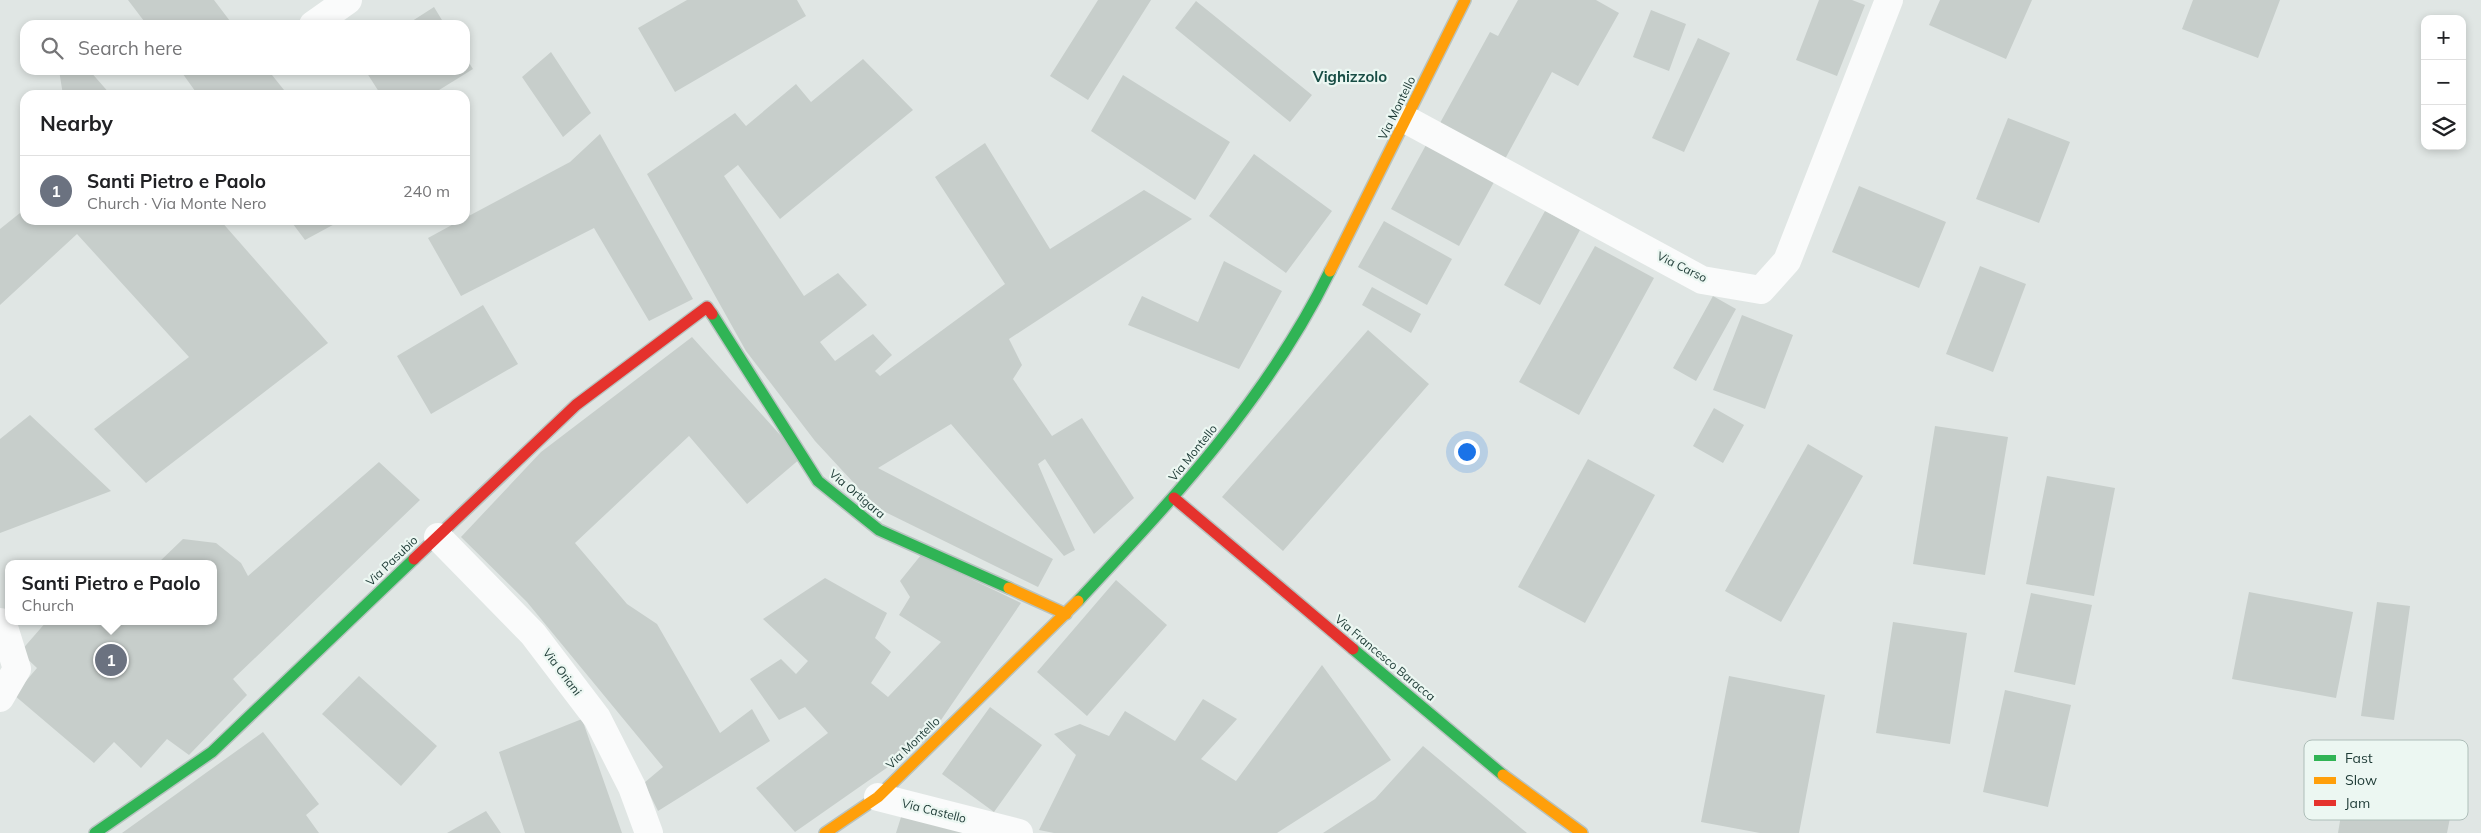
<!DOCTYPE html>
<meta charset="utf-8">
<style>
:root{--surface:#fff;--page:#f2f2f2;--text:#202124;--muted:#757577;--line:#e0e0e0;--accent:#7c3aed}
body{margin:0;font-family:Mulish,sans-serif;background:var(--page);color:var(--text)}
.controls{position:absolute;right:15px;top:15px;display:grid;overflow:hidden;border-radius:10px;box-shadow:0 2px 8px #0003}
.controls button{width:45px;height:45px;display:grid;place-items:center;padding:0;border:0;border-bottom:1px solid var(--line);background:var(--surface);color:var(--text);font:25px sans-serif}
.you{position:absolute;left:1466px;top:451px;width:18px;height:18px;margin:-12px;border:4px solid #fff;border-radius:50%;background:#1a73e8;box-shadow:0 0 0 8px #1a73e833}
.badge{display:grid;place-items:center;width:32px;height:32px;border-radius:50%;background:var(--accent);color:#fff;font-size:16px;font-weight:700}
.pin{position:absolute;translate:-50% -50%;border:2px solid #fff;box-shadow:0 1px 5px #0006}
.popup{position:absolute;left:5px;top:560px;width:212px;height:65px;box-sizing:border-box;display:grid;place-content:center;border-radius:10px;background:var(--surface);filter:drop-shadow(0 1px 4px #0005);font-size:16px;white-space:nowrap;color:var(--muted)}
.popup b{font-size:19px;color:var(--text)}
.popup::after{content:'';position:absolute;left:50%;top:100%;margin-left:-10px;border:10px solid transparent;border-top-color:var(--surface)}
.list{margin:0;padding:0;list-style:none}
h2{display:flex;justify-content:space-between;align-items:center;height:65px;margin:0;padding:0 20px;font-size:21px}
h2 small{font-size:16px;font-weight:400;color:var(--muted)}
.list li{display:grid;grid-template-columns:32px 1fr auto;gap:15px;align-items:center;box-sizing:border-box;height:70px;padding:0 20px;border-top:1px solid var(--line)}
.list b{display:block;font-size:19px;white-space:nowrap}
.list p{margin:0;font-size:16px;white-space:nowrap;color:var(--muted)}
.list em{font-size:16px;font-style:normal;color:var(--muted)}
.icon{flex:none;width:28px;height:28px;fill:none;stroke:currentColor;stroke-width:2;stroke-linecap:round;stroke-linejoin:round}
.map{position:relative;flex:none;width:2481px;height:833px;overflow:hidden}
.search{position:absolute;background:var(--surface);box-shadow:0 2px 8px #0003;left:20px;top:20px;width:450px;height:55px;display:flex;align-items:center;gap:12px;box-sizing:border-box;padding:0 18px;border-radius:15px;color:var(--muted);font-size:19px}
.panel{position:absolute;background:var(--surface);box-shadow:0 2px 8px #0003;left:20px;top:90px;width:450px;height:135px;border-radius:15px}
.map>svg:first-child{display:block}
</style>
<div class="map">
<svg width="2481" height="833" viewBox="0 0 2481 833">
<rect width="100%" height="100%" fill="#e0e6e4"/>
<!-- building -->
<path fill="#c7cecb" d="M128,0H214L233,25H147Z
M687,0H797L806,16L675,92L638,28Z
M1098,0H1151L1088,100L1050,76Z
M1518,0H1596L1619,13L1578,86L1552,72L1505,159L1440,123L1490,32L1498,36Z
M1819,0H1852L1865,5L1837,76L1796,60Z
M1940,0H2032L2006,59L1929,25Z
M2193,0H2280L2258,58L2182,29Z
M1196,1L1312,95L1290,122L1175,28Z
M434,7L445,25H406Z
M1651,10L1686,24L1669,71L1633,57Z
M1698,38L1730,53L1684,152L1652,138Z
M551,52L591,113L563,137L522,77Z
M465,57L473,69L431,95H381L365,70H465Z
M863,59L913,110L780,219L738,165L724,176L804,296L838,273L867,305L820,342L835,361L873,334L892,355L875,371L880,376L1005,284L935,177L985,143L1050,249L1144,190L1192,219L1009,339L1022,365L1013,379L1052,436L1082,418L1134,498L1094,534L1045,459L1038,464L1075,550L1064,556L951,424L878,468L1053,559L1038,587L877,508L815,441L746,351L647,174L735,113L746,126L796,84L811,102Z
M59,70H89L111,95H63Z
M180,70H268L288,95H198Z
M1123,75L1230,142L1195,200L1091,131Z
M2008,118L2070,142L2039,223L1976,199Z
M600,134L693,299L649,321L594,228L461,296L428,238L461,220H465V218L570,162Z
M1426,145L1494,182L1459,246L1391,209Z
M1254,154L1332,211L1286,273L1209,216Z
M1859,186L1946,222L1919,288L1832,252Z
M25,209V220H220L328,343L146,483L94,429L189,357L77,234L0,305V229Z
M1545,211L1580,230L1540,305L1504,285Z
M290,220H342L305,240Z
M1384,221L1452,259L1427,305L1358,267Z
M1595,246L1654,278L1579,415L1519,382Z
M1224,261L1282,291L1239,369L1128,325L1142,296L1198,322Z
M1980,266L2026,284L1993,372L1946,354Z
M1372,287L1421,314L1411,333L1362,305Z
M1713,296L1736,309L1696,381L1673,368Z
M483,305L518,364L431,414L397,356Z
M1742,315L1793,335L1765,409L1713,390Z
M1368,330L1429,384L1283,551L1222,497Z
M692,337L801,458L747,504L689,436L575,543L627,604L657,624L720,733L752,709L770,741L658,811L644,783L663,767L527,602L461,537L541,452Z
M1714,408L1744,425L1723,463L1693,446Z
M30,415L111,491L0,533V439Z
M1935,426L2008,437L1985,575L1913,564Z
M1808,444L1863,476L1781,622L1725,591Z
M1588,459L1655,495L1585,623L1518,587Z
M379,462L420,500L233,679L247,695L189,755L167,739L141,768L114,742L94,763L14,695L37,668L20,652L47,621H214V564H157L183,539L216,543L241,563L248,576Z
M2047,476L2115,488L2094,596L2026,584Z
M921,555L1021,603L928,739L795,832L756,788L828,733L805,707L779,720L750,679L781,659L796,674L808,661L763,619L825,578L887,613L875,638L891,652L871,683L888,697L941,642L899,615L910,597L900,581Z
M1116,580L1167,625L1087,716L1037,672Z
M2249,592L2353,612L2336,698L2232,679Z
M2031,593L2092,605L2075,685L2014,672Z
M2377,602L2410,606L2394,720L2361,716Z
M1893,622L1967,633L1950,744L1876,733Z
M1322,665L1391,760L1277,833H1054L1039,830L1076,755L1054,734L1080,724L1109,736L1125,711L1175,741L1203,699L1237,719L1201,759L1236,781Z
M359,676L437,746L401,786L322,714Z
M1729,676L1825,695L1799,833H1760L1701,822Z
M2005,690L2071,705L2048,807L1983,792Z
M990,707L1042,745L994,812L942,774Z
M582,719L622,833H525L499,752Z
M263,732L319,804L306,815L319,833H122Z
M1423,746L1527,833H1323L1375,799Z
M2345,791L2452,808L2447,833H2338Z
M486,811L501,833H447Z
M902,814L967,833H896Z"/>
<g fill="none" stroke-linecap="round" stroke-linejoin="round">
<!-- fast casing -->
<g stroke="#b8c3c0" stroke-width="14">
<path id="fast" d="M712,314L818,481L879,530L1009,588
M1078,601C1175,497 1267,399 1330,271
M1353,649L1503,775
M95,833L212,752L414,559"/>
</g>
<!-- slow casing -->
<g stroke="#b8c3c0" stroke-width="14">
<path id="slow" d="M1330,271L1465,0
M1009,588L1066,614
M1503,775L1582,833
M825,833L878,797L1078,601"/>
</g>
<!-- jam casing -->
<g stroke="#b8c3c0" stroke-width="14">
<path id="jam" d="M1174,498L1353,649
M414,559L576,405L707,307L712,314"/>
</g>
<!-- street -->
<path stroke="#fafbfb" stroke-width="28" d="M313,25L348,0
M1407,120L1702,280L1761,290L1787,261L1889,0
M438,537L533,634L597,718L632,787L649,833
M0,622L3,624L17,669L0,698
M878,797L1019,833"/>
<!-- fast -->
<use href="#fast" stroke="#30b455" stroke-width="11"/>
<!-- slow -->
<use href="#slow" stroke="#ff9f0a" stroke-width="11"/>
<!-- jam -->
<use href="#jam" stroke="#e5322d" stroke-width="11"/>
</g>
<g text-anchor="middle" stroke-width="4.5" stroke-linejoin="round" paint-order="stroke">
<!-- street labels -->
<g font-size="12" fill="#1d3a35" stroke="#ecf7f2">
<text transform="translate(1397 108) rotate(-64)" y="4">Via Montello</text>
<text transform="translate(1682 267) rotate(26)" y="4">Via Carso</text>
<text transform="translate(1193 453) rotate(-51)" y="4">Via Montello</text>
<text transform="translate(857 494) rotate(40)" y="4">Via Ortigara</text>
<text transform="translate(392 561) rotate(-44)" y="4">Via Pasubio</text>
<text transform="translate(1385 658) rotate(40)" y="4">Via Francesco Baracca</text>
<text transform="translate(562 672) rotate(53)" y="4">Via Oriani</text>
<text transform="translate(913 743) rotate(-44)" y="4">Via Montello</text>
<text transform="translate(934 811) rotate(14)" y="4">Via Castello</text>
</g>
<!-- quarter labels -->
<g font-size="15" font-weight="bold" fill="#184d45" stroke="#ecf7f2">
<text x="1350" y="82">Vighizzolo</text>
</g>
</g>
<!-- legend -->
<rect x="2304" y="740" width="164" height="80" rx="8" fill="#ecf7f2" stroke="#aebeb9" stroke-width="1"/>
<rect x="2314" y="755" width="22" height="6" fill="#30b455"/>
<rect x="2314" y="777" width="22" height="7" fill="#ff9f0a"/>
<rect x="2314" y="800" width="22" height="6" fill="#e5322d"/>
<g font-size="14" fill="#1d3a35">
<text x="2345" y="763">Fast</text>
<text x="2345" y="785">Slow</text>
<text x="2345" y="808">Jam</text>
</g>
</svg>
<div class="controls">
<button>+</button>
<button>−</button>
<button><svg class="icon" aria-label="layers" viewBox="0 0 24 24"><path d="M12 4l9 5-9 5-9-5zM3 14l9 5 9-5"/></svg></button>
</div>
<div class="you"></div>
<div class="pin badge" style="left:111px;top:660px;background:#6b7280">1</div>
<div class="popup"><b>Santi Pietro e Paolo</b>Church</div>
<div class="search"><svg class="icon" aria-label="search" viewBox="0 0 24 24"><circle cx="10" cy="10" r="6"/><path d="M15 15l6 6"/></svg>Search here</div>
<section class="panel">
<h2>Nearby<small></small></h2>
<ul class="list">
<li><span class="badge" style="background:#6b7280">1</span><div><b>Santi Pietro e Paolo</b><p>Church · Via Monte Nero</p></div><em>240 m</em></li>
</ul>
</section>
</div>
